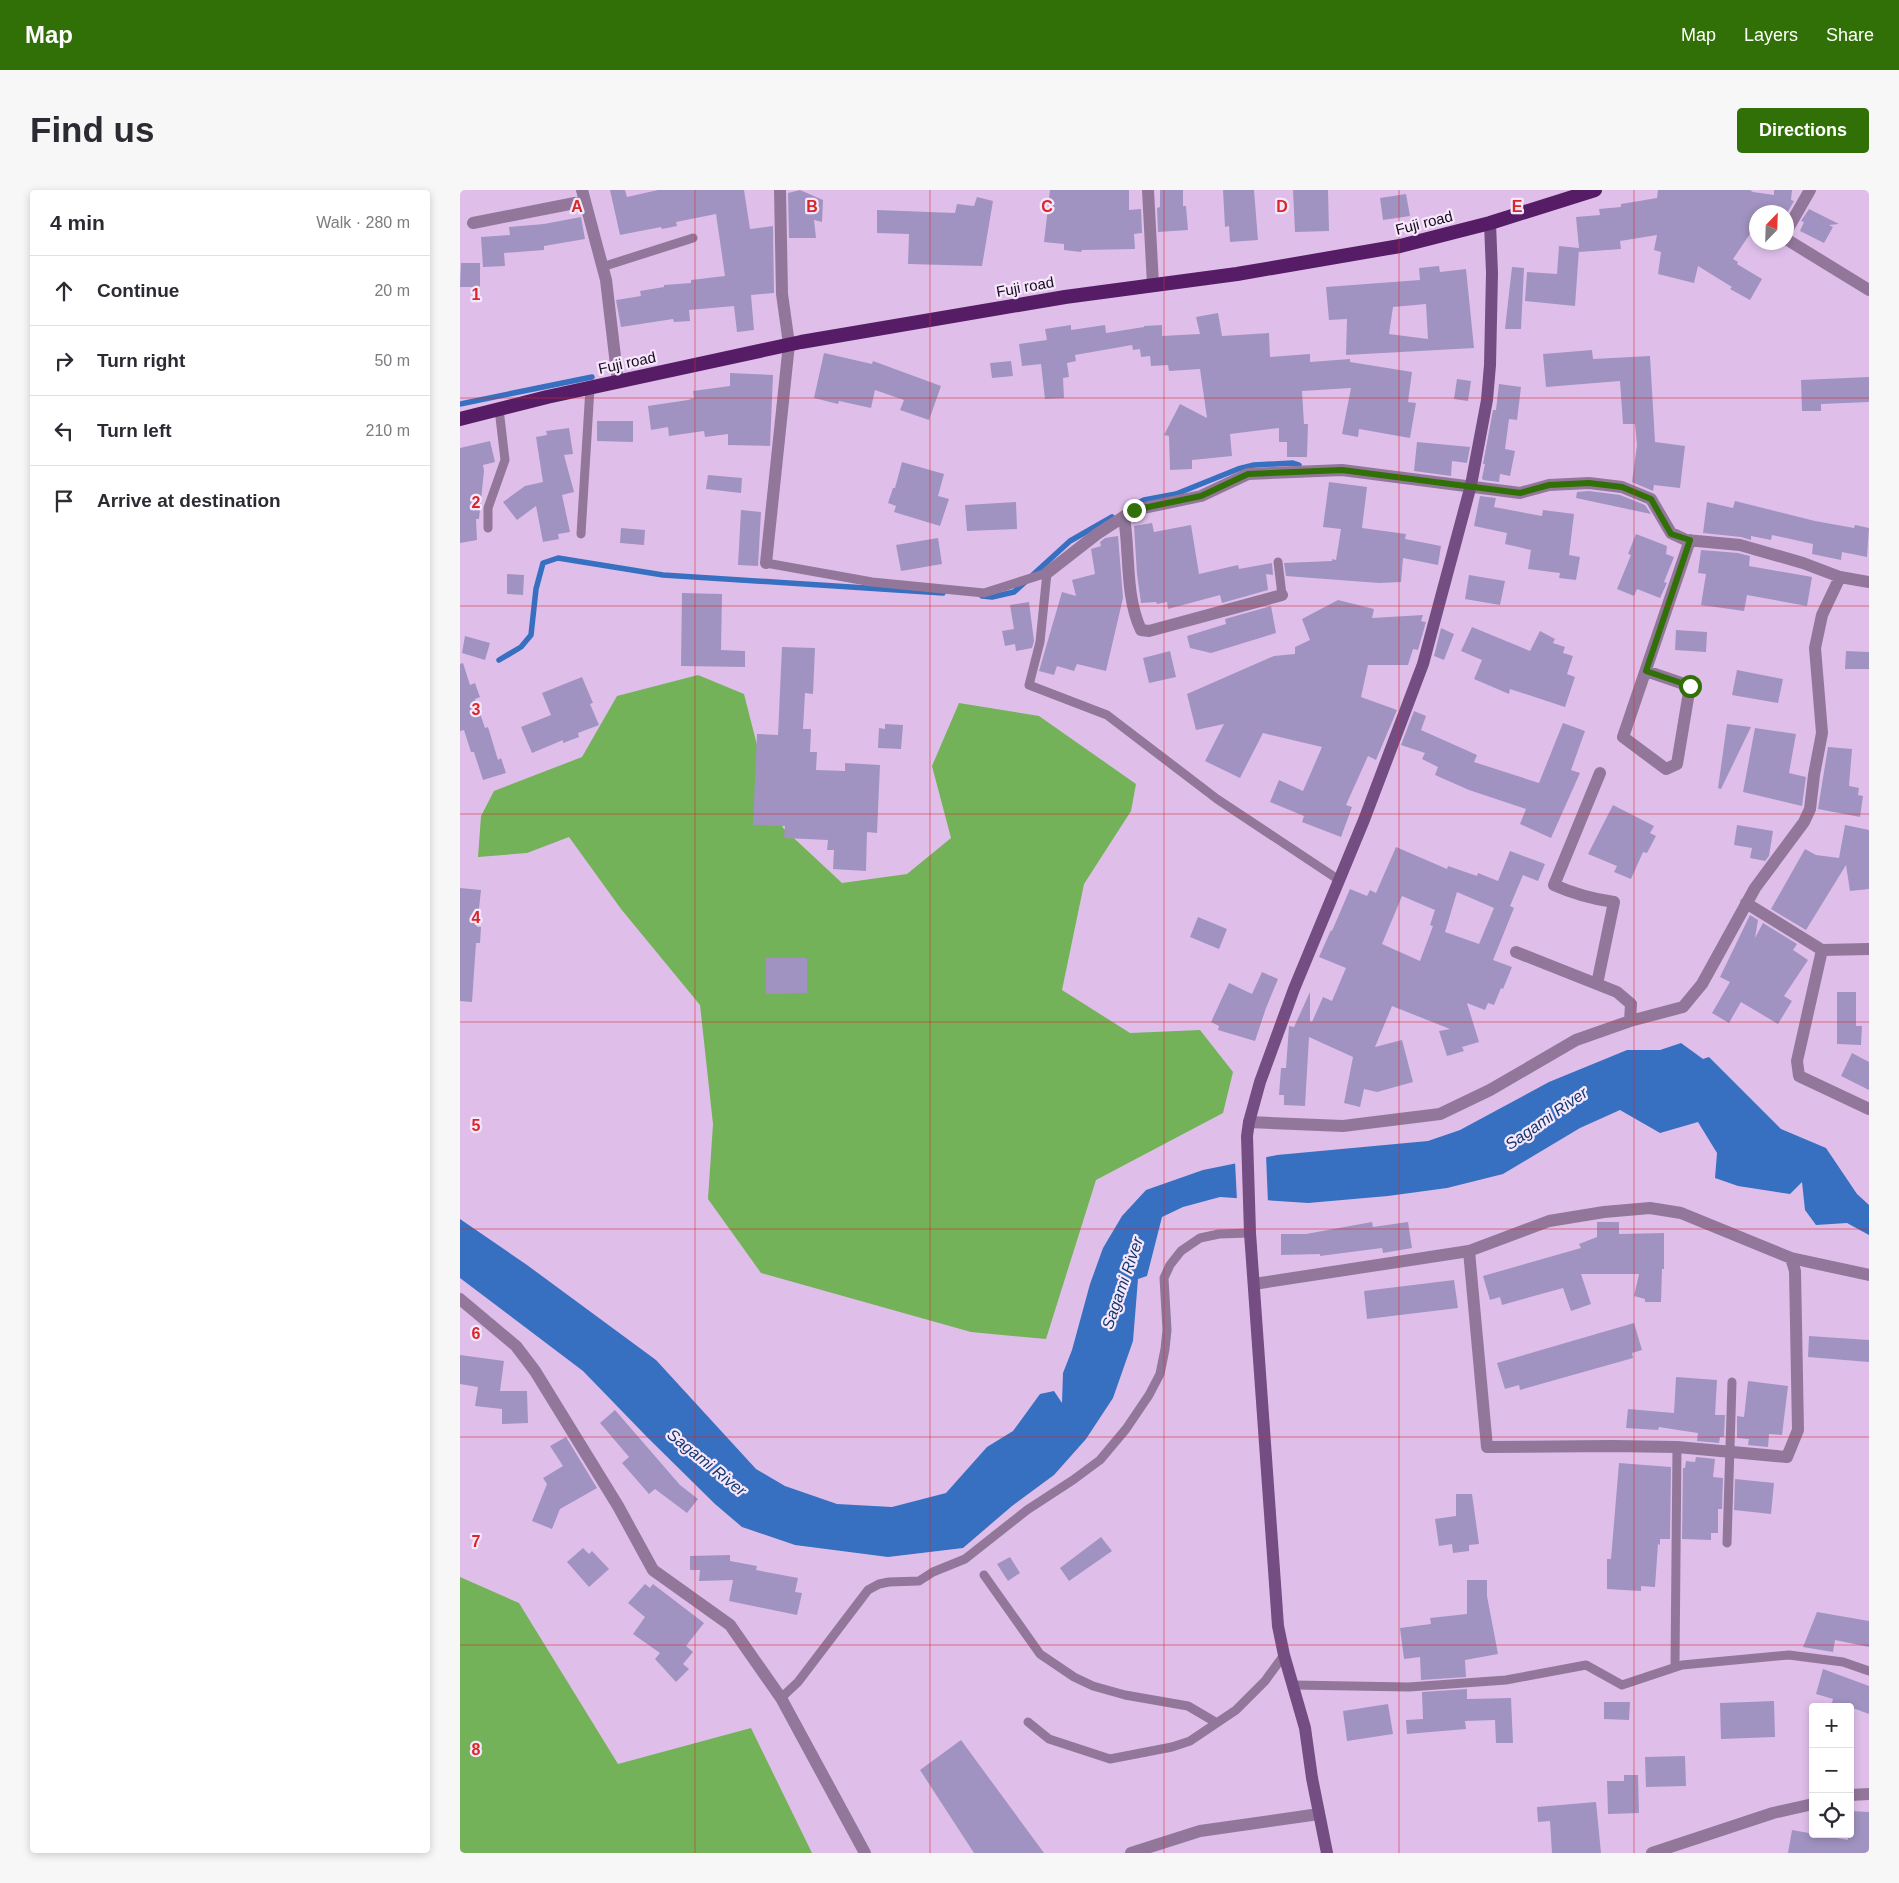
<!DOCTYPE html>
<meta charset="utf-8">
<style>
:root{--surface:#fff;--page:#f7f7f7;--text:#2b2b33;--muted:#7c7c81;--line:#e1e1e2;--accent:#307006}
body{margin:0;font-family:Helvetica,sans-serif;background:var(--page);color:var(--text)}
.controls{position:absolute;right:15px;bottom:15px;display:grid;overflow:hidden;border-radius:5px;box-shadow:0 2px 8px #0003}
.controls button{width:45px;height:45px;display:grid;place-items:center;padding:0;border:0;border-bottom:1px solid var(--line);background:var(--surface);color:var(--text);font:25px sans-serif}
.compass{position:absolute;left:1289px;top:15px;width:45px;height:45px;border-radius:50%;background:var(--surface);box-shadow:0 2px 8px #0003;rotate:23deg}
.stop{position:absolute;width:15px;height:15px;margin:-11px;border:4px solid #307006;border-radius:50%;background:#fff}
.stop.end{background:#307006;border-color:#fff;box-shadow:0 1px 5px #0008}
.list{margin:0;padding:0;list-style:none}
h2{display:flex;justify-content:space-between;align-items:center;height:65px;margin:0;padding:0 20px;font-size:21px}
h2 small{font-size:16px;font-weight:400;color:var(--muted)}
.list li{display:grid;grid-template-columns:32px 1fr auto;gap:15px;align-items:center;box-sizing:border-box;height:70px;padding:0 20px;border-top:1px solid var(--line)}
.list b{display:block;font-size:19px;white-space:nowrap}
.list em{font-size:16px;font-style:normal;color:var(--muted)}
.icon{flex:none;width:28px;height:28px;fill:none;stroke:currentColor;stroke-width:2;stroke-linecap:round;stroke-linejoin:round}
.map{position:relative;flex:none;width:1409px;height:1663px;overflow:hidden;border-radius:5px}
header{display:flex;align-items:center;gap:30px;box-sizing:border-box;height:70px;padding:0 25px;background:var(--accent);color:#fff}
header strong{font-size:24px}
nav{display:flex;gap:28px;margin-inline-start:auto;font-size:18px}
.intro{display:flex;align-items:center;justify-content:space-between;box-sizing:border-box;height:120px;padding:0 30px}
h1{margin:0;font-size:35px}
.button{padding:12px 22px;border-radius:5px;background:var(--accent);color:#fff;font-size:18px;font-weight:700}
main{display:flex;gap:30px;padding:0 30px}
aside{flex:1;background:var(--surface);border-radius:5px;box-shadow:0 2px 8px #0003}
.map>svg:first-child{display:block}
</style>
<header>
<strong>Map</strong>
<nav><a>Map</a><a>Layers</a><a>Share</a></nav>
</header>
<div class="intro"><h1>Find us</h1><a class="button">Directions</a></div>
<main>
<aside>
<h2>4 min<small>Walk · 280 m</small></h2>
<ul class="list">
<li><svg class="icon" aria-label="ahead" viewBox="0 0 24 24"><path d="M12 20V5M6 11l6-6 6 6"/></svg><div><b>Continue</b></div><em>20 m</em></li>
<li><svg class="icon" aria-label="right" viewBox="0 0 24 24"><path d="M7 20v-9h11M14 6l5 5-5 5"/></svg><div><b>Turn right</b></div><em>50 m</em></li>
<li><svg class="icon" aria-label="left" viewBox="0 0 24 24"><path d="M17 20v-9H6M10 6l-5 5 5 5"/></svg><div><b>Turn left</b></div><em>210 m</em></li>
<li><svg class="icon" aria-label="arrive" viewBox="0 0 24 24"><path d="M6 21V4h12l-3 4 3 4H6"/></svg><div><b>Arrive at destination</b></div></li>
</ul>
</aside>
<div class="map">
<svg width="1409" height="1663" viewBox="0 0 1409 1663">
<rect width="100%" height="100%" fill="#dfbfea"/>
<!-- forest -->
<path fill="#73b258" d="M238,485L284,504L298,559L323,638L382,693L447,684L491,648L472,576L499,513L579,526L676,594L671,621L624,694L602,800L670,843L740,840L773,882L763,923L636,990L586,1149L511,1142L301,1083L248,1009L253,934L240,815L161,719L109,647L67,663L18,667L21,626L34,601L122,567L157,506Z
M0,1387L59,1413L158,1574L291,1538L352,1663H0Z"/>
<!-- water -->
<path fill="#3770c0" d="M1221,853L1243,869L1249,867L1321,939L1366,958L1397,1004L1409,1015V1045L1387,1033L1356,1035L1345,1020L1342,992L1330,1004L1278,996L1255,988L1257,963L1238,932L1200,943L1160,920L1120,938L1043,984L987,998L928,1006L848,1013L760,1007L723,1017L702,1027L687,1086L678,1089L673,1151L653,1208L626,1249L594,1285L552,1316L503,1358L428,1367L335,1355L282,1337L255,1314L188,1248L123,1181L0,1088V1029L67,1075L196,1170L296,1279L325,1296L377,1314L432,1317L486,1303L527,1257L553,1241L580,1204L594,1201L602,1213L603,1183L612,1160L630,1094L643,1058L662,1026L686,1000L743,980L817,965L968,951L1000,940L1089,892L1150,867L1167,860H1200Z"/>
<!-- pier -->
<path fill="#dfbfea" d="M806,965L808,1013L777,1011L775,971Z"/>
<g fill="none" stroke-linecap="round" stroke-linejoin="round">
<!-- stream -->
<path stroke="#3770c0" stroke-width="5.5" d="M0,214L132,187
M673,316L684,310L716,304L778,279L794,275L833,273L839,275
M522,406L532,407L554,402L610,351L652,327
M39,470L61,457L71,445L76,399L83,373L98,368L203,385L483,403"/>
</g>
<!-- building -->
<path fill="#a093c1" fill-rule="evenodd" d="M150,0H165L167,7L198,0H284L290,39L313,36L314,103L291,105L294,140L277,142L274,116L229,120L230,131L214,132L213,129L161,137L156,110L181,106L180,101L204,97V95L231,93V90L265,86L256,24L216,32L217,36L202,39L201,37L160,45Z
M340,0L363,10L362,32L354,30L356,48H329L328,3Z
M590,0H669V20L681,19L682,43L674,44L675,59L622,60L621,62L604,60V54L584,52Z
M700,0H723V16H726L728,40L698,42L697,18L700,17Z
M763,0H794L798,50L770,52L769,36L765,37Z
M833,0H868L869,41L835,42Z
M1198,0H1290L1293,2L1314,5V0H1332L1331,10L1334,11L1326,25V22H1296V35L1273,69L1278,72L1277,74L1302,89L1290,110L1270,99L1272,97L1238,76L1234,93L1198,84L1201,62L1194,60L1197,45L1160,51L1161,59L1119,62V59L1115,116L1065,111L1067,82L1097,84L1099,56L1119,58L1116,27L1140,25L1139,19L1161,17V14L1197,8Z
M946,4L950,26L923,30L920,8Z
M517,7L533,11L522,76L448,74L449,44L417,43V20L495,23L497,14L514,16Z
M1349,19L1379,34L1369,35L1373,37L1364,53L1340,41L1344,32L1341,31Z
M121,27L125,49L84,56V60L44,63L45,76L23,77L21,47L50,45L49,37L84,34Z
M1,73H20V97H0Z
M979,76L980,82L1006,79L1014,158L886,165L887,129L869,130L866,97L960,90L959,78ZM966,114L968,149L929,144L933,117Z
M1052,77L1064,78L1061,139H1045Z
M758,123L762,146L809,143L810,167L850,164V172L890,169V172L952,182L948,212L956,213L950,248L899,239L898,247L882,244L891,198L842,201L844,234H848L847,267H827V252H819V238L770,244L772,266L732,270V279L710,280L709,246L704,245L720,214L747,228L740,179L709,181L708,175L691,176L690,166L681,167L680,159L673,160L672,155L615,165L616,171L607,173L609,187L603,188L604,208L585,209L581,174L562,176L559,154L587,150L585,139L611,135V140L645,135L646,143L684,137V136L702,135V146L740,144L736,127Z
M1132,160L1133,169L1190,166L1195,252L1225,256L1220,298L1194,295L1193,301L1172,292L1177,255L1175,234H1163L1160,191L1086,197L1083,164Z
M364,163L412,174L413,171L481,196L469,230L440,220L444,210L415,200L411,218L379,211L378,214L354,208Z
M551,171L553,186L532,188L530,173Z
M270,183L313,185L310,256L268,255V244L245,247L244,241L209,246L208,237L191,240L188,216L228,210L234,208L233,201L270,196Z
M1409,187V212L1361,214V221H1342L1341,190Z
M997,189L1011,191L1008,211L994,209Z
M1039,194L1061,197L1057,230L1049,229L1045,259L1055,261L1050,286L1040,284L1039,292L1023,290L1022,288L1025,274H1023L1033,220H1036Z
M137,231H173V252L137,251Z
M109,238L113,264L104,265L114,302L102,305L110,342L98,344L99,349L83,352L76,316L57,330L43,312L65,296L83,292L76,247L87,245L86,241Z
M30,251L35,272L23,275L24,281L19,329H16L17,350L0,353V258Z
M957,252L1010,257L1007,273L992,271L991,286L954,281Z
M442,272L484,284L478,306L489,309L480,336L434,322L436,316L428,313L433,298H435Z
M248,285L282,288L281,303L246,299Z
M869,292L907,297L902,338L946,344L945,349L981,356L978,375L943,368L941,392L919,393L826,386L824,373L872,371V369L876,370L881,339L863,337Z
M1129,301L1160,305L1185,315L1191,324L1116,308L1117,302Z
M1020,306L1036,308L1034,317L1082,326L1083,320L1114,324L1109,365L1120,367L1116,390L1099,388L1100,383L1068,379L1071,360L1045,354L1047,343L1014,336Z
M1275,311L1355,331L1394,338L1395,335L1409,338L1407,367L1382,362L1381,370L1352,364L1353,354L1312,345L1311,350L1291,346V350L1281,347L1243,343L1247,312L1273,318Z
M556,312L557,339L507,341L505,315Z
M281,320L301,322L298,376L278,375Z
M692,333L694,342L731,335L739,384L778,375L779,379L812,373L813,385L806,384L808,400L762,413L760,405L708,419L707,412L697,414L696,412L681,413L677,384L674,336Z
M161,338L185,340L184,355L160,353Z
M1176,344L1207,356L1206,364L1214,367L1204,392L1207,393L1200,408L1177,399L1174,406L1157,399L1171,365L1168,364Z
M658,346L663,408L646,481L617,474L614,481L597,476L594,485L579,481L602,402L616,406L612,390L635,384L631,359L641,356L640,352L645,348Z
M478,348L482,374L441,381L436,355Z
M1241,360L1278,363L1290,366L1289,376L1352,387L1347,416L1287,405L1284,421L1241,415L1246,384L1238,383Z
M47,384L64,385L63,405L47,404Z
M1009,385L1045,391L1040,415L1005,409Z
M222,403L262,404L261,460L285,461V477L221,476Z
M878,410L914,419L912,428L963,425L961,431L966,432L958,460L953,459L948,475H908L901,507L937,520L916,570L908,566L886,615L892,617L881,647L842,632L844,626L810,612L819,590L843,601L862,557L803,543L780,588L745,571L764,534L736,540L727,504L814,466L835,464V457L850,450L842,429Z
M569,412L574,451L572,458L556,461L555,454L545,456L542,441L554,439L550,415Z
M811,416L816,443L751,463L730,458L727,446L766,434L765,429Z
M1012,437L1070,461L1080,441L1095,449L1093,453L1105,457L1103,463L1113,466L1107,484L1115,487L1105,517L1050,499L1049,504L1014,489L1022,470L1001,461Z
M981,438L994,444L984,470L974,466Z
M1216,440L1247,442L1246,462L1215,460Z
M5,446L30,453L25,470L2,463Z
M322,457L355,458L353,504L345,503L343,539H351L350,562H357L356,580L385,581V573L420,575L417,643L407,642L406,681L373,679L374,660H367L368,650L324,648L325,636L293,635L297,544L318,545Z
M710,461L716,487L689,493L683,468Z
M1386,461L1409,462V479H1385Z
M3,473L10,495L15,493L20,507L15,509L25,538L28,537L38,570L41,568L46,583L23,590L14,562H11L4,540L0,541V474Z
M1277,480L1323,489L1318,513L1272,505Z
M122,487L133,513L130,514L139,535L118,543L119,547L103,553V550L72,563L61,537L91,525L82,503Z
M954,521L966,526L961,540L1017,565L1014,572L1079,593L1103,533L1125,541L1111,580L1120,583L1091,648L1060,634L1066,619L1009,600L975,585L978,577L962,569L965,563L941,555Z
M425,534L443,535L441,559L418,558L419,538L425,539Z
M1267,534L1291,537L1261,599L1258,598Z
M1295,538L1336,544L1329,583L1346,587L1342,616L1283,602Z
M1368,557L1392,559L1389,596L1399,598L1398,605L1403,606L1400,627L1358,619Z
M1153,615L1194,636L1190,643L1196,646L1187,663L1183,662L1171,689L1154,682L1157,676L1128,664Z
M1277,635L1313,641L1309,666L1305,671L1290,668L1292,658L1274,655Z
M1385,635L1409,640V699L1390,701L1386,675L1346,740L1311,719L1345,659L1356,665L1379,668Z
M936,657L987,679L988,676L1017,686L1018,683L1038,691L1050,661L1085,674L1078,691L1063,685L1050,716L1054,718L1033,770L1052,777L1043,799L1041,798L1034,815L1028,813L1025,820L1007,813L1019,852L1002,857L1004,861L987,866L979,841L990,839L932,816L915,857L942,850L953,892L917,902L904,899L900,917L884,913L893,867L849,847L845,916L824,915V905H819L821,878H826L829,836L834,837L850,802V831L852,832L863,807L872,811L886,778L859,767L871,740L872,741L890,699L907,706L910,700L916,703ZM997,702L1034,718L1019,754L985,742ZM942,706L975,720L970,735L973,736L960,771L922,754Z
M0,698L21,700L17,737H21L20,753H16L12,812L0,811Z
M1290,725L1298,730L1295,748L1303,733L1337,754L1333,760L1348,770L1324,806L1332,811L1318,834L1281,812L1269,833L1252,823L1270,792L1260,787Z
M738,727L767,739L759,759L730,747Z
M306,768H347V803L306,804Z
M802,782L818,789L806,818L795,851L758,840L759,836L751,832L769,793L792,804Z
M1377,802H1396V836H1402L1401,855L1377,854Z
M1392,863L1409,872V900L1381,886Z
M912,1032L913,1037L948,1032L952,1058L923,1063L922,1058L860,1066V1064L821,1065V1044H846Z
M1137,1032H1159V1044L1204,1043V1079H1202L1201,1112H1185V1109L1174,1106L1179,1084H1121L1131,1114L1111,1121L1103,1098L1042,1115L1040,1107L1030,1110L1023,1086L1121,1058L1119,1054L1137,1047Z
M994,1090L998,1118L907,1129L904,1101Z
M1174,1133L1182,1160L1172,1163L1173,1168L1060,1200L1059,1195L1045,1199L1037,1173Z
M1349,1146L1409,1150V1172L1348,1167Z
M0,1165L44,1171L40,1201H67L68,1233L42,1234V1219L15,1216L18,1197L0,1194Z
M1216,1187L1257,1190L1255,1225H1265L1264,1247H1260L1259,1253L1237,1251L1238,1243L1231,1242L1199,1237L1198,1240L1166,1238L1168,1219L1214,1223Z
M1288,1191L1328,1196L1322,1245L1309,1244L1308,1257L1288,1255L1289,1249L1277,1248V1226L1284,1227Z
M155,1220L220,1295L238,1309L227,1323L195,1299L189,1304L162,1273L169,1267L140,1233Z
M106,1247L137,1298L100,1319L92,1339L72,1331L87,1294L83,1288L103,1276L90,1256Z
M1236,1267L1255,1269L1253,1287L1263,1288L1262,1319H1258V1343H1251V1350L1222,1349L1223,1278H1225L1226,1271L1235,1272Z
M1159,1273L1211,1277L1210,1349H1200V1355L1198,1354L1195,1397L1181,1396V1401L1147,1399V1369H1151Z
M1275,1289L1314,1293L1311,1324L1274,1320Z
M996,1304H1012L1019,1354L1009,1355V1361L993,1363L992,1354L979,1356L975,1329L996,1326Z
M641,1347L652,1361L609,1391L600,1378Z
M123,1358L129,1364L132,1361L149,1379L129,1397L107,1372Z
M270,1365V1371L297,1376L296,1380L338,1388L335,1402L342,1403L337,1425L269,1411L273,1390L239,1391L240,1380H230V1366Z
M550,1367L560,1383L548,1391L537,1374Z
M1007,1390H1027V1406L1038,1464L1005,1470L1006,1487L961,1490L960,1467L944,1469L940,1438L971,1434L970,1428L1007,1424Z
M185,1394L190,1398L193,1394L244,1433L226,1456L233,1462L223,1474L229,1479L216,1492L195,1469L200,1463L173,1444L185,1427L168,1413Z
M1357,1422L1409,1431V1457L1375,1450L1373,1462L1343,1457Z
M1363,1479L1409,1496V1524L1390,1517H1371L1373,1509L1356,1504Z
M1007,1499V1509L1051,1508L1053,1553H1036L1035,1530L1005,1531L1006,1539L947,1544L946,1530L963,1529L962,1502Z
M1314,1511L1315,1547L1261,1549L1260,1513Z
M1144,1512H1170L1169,1530L1144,1529Z
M928,1514L933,1544L887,1551L883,1521Z
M501,1550L584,1663H514L460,1580Z
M1225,1566L1226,1596L1186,1597L1185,1567Z
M1164,1585H1178L1179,1623L1148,1624L1147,1591H1164Z
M1136,1612L1141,1663H1092L1090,1631L1078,1632L1077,1617Z
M1390,1621L1409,1622V1663H1328L1332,1640L1388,1650V1644H1390Z"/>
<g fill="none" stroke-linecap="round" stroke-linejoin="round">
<!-- service -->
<path stroke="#92779b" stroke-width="9" d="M142,77L233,48
M28,338V318L45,270L39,219
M121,344L130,198
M818,372L822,405
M306,373L412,392L524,403L587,383L580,452L569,495L647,525L757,609L879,690
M1267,1353L1272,1192
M524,1385L580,1464L614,1487L633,1496L665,1505L728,1516L757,1533
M1215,1477L1217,1257
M833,1495L949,1497L1046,1490L1126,1475L1162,1495L1222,1475L1329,1465L1383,1472L1409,1481
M321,1508L338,1492L408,1400L419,1394L429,1392L459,1391L473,1382L505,1369L567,1320L613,1290L640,1270L666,1239L689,1205L700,1184L705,1159L707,1140L704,1088L710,1075L721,1061L740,1048L759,1044L790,1043
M568,1532L589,1549L650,1569L712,1557L730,1551L776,1520L805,1491L824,1465"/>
<!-- minor -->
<path stroke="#92779b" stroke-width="12" d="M122,0L146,90L158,192
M688,0L693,95
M13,33L125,11
M1326,42L1350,0
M1326,49L1409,100
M664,327C670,363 665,406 681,440L689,441L822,405
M306,373L329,154L322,104L320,0
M587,383L637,344L674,320L741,306L788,284L882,280L1060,303L1089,295L1129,293L1162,297L1191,309L1211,343L1226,350L1280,355L1343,373L1380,387L1409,392
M1186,481L1230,496L1217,574L1206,579L1163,547L1230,350
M1286,713L1362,760L1409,759
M1362,760L1337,871L1339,886L1409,919
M1056,762L1157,802L1171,814L1170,831
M1137,794L1154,712C1132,709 1114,704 1094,695L1140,583
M789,932L883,936L980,924L1030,900L1116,850L1170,831L1223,817L1242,794L1295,698L1344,632L1350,619L1354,585L1362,543L1355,458L1362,425L1380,387
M1009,1061L1027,1257L1152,1256L1217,1257L1327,1267L1338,1240L1335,1081L1331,1068
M794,1094L1009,1061L1089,1031L1144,1022L1190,1018L1221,1023L1331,1068L1409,1085
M0,1109L56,1156L75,1181L158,1316L193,1380L270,1435L321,1508L405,1663
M1390,1605L1409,1604
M671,1663L740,1641L859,1624
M1192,1663L1313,1623L1353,1614"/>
<!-- secondary -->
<path stroke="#744d82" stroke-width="12" d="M867,1663L852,1588L845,1538L824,1465L818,1436L790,1043L787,946L789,932L800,892L834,799L904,630L963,474L1011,295L1027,210L1030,175L1032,83L1030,33"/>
<!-- trunk -->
<path stroke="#561c66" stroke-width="14" d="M0,229L87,207L341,152L605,107L777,84L940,56L1030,33L1135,0"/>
</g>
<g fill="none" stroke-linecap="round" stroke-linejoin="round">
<!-- route -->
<path stroke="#307006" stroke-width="6" d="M674,320L741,306L788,284L882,280L1060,303L1089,295L1129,293L1162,297L1191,309L1211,344L1230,350L1186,481L1230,496"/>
</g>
<!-- grid -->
<path fill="none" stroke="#d62828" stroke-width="1" stroke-opacity="0.55" d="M235,0V1663M470,0V1663M704,0V1663M939,0V1663M1174,0V1663M0,208H1409M0,416H1409M0,624H1409M0,832H1409M0,1039H1409M0,1247H1409M0,1455H1409"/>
<g text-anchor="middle" stroke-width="4.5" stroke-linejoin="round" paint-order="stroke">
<!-- street labels -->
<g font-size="15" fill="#160b1a" stroke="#f7e7fd">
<text transform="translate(964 33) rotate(-14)" y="5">Fuji road</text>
<text transform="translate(565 97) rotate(-10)" y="5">Fuji road</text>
<text transform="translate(167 173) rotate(-12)" y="5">Fuji road</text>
</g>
<!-- water labels -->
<g font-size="16" font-style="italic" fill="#12396d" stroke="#f7e7fd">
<text transform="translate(1086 928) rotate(-35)" y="6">Sagami River</text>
<text transform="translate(662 1093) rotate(-71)" y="6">Sagami River</text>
<text transform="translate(247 1272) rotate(39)" y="6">Sagami River</text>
</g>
</g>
<g font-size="16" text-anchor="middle" font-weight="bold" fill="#d62828" stroke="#f7e7fd" stroke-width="4.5" stroke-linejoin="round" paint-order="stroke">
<text x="117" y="22">A</text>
<text x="352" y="22">B</text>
<text x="587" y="22">C</text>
<text x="822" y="22">D</text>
<text x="1057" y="22">E</text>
<text x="16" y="110">1</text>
<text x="16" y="318">2</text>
<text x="16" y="525">3</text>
<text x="16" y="733">4</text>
<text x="16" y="941">5</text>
<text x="16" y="1149">6</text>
<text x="16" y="1357">7</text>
<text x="16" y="1565">8</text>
</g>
</svg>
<div class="controls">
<button>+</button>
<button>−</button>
<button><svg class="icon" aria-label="locate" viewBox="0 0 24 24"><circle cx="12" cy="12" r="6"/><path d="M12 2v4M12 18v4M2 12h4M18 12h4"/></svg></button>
</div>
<svg class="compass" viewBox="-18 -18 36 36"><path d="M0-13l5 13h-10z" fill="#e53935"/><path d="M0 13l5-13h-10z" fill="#7c7c81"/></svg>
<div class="stop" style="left:1230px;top:496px"></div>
<div class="stop end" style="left:674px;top:320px"></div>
</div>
</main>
